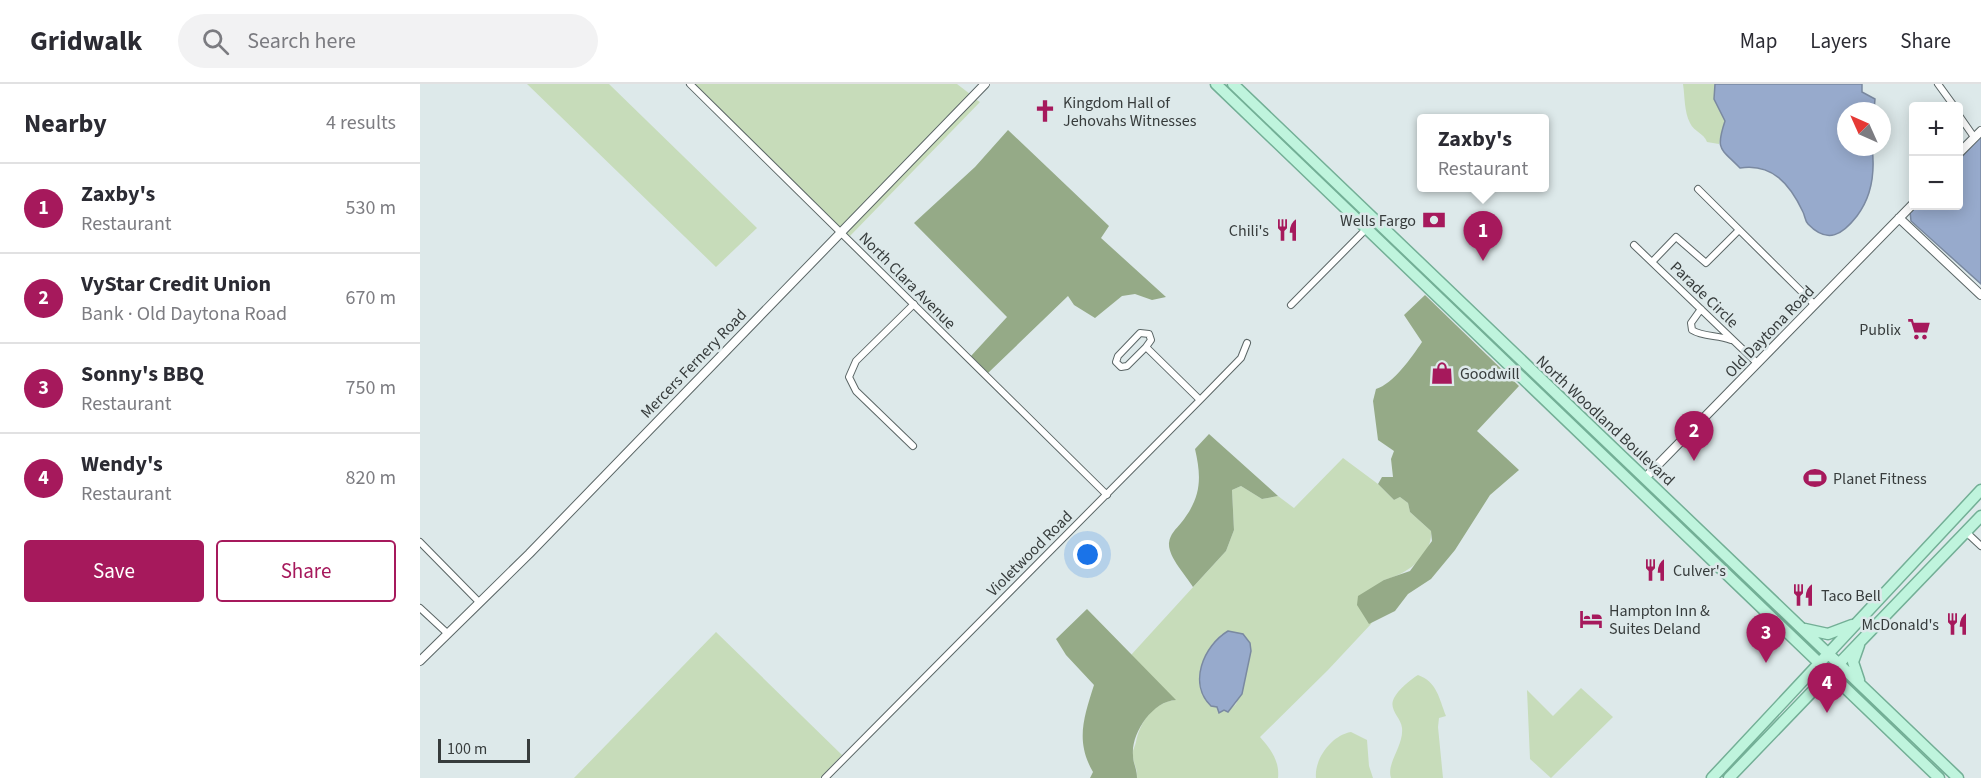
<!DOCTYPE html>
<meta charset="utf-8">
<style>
:root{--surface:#fff;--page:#f2f2f3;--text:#2b2b33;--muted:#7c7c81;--line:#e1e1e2;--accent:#a6195c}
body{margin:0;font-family:"Source Sans 3",sans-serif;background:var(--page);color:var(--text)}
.controls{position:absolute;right:18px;top:18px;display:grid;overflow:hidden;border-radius:6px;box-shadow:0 3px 15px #0003}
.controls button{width:54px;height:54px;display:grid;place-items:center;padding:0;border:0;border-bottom:2px solid var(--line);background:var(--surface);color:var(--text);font:30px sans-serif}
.compass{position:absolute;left:1417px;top:18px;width:54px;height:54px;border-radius:50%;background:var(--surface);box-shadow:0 3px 15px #0003;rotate:315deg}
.scale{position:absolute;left:18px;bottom:15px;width:92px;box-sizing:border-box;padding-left:6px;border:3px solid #373c3c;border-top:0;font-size:16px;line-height:21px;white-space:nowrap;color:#373c3c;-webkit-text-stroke:4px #dde9ea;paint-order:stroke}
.you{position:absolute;left:668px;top:471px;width:21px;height:21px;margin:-15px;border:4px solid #fff;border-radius:50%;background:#1a73e8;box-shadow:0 0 0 9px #1a73e833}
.badge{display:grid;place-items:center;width:39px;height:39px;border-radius:50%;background:var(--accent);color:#fff;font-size:20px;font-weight:700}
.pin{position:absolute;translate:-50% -50px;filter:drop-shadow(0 2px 3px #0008)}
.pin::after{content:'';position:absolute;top:32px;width:21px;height:18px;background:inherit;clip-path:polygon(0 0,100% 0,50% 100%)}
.popup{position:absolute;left:997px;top:30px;width:132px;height:78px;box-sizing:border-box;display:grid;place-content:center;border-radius:6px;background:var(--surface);filter:drop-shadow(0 2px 4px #0005);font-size:20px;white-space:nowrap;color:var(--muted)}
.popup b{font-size:22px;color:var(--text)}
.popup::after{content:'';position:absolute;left:50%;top:100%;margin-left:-12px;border:12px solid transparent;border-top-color:var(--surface)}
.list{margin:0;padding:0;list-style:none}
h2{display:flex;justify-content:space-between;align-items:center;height:78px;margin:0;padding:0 24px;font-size:26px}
h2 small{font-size:20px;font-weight:400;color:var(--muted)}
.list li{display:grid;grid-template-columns:39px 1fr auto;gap:18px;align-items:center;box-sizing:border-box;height:90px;padding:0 24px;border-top:2px solid var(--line)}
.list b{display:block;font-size:22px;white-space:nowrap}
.list p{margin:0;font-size:20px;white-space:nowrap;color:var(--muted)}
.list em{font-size:20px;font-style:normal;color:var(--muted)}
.actions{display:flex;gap:12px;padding:18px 24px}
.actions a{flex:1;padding:14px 0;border:2px solid var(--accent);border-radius:6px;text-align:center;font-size:21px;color:var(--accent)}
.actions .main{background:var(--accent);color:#fff}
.icon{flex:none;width:33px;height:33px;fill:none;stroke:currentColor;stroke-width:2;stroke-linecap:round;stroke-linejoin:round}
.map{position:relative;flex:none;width:1561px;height:694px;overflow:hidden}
header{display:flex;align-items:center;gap:36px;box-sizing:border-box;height:84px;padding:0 30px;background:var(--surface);border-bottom:2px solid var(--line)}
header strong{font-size:28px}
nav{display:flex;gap:33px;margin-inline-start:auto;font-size:21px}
.search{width:420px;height:54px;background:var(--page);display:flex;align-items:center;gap:15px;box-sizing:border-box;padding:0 21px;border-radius:33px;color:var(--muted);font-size:22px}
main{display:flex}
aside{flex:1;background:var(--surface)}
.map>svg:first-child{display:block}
</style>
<header>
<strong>Gridwalk</strong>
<div class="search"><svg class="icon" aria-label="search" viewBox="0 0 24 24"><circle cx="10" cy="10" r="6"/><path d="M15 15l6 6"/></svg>Search here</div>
<nav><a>Map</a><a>Layers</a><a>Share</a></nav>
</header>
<main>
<aside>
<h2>Nearby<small>4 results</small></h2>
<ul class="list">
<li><span class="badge">1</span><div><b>Zaxby's</b><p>Restaurant</p></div><em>530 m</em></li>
<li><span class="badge">2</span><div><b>VyStar Credit Union</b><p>Bank · Old Daytona Road</p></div><em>670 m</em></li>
<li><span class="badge">3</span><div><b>Sonny's BBQ</b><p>Restaurant</p></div><em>750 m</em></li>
<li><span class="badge">4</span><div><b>Wendy's</b><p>Restaurant</p></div><em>820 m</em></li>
</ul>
<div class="actions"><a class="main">Save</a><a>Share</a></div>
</aside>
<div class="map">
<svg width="1561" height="694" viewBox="0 0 1561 694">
<rect width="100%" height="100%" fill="#dde9ea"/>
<!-- green -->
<path fill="#c7dcba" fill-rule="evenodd" d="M107,0H189L337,144L296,183Z
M274,0H537L550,10L420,143Z
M1263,0H1295L1294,15L1305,37L1299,60L1287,58C1284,49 1274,48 1270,39C1264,27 1265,13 1263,0Z
M555,15L560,18L430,152L425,148Z
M923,374L958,400L974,416L980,413L988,419L990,428L1011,447C1013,472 986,491 964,496L951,540L908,586L840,653C850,664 860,677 858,694H717C718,684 713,680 713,672C712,666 715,663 716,658C720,638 733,619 755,616L711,571L806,467L814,446L812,406L821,402L842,415L858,412L874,424ZM802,550L830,559L831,567L816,620L808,627L804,626L799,629L784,576L793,559Z
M296,548L422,671L400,694H154Z
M998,591C1017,598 1019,614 1026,632L1019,634L1018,643L1023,694H971C966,679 984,662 982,644C981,633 968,626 974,614C978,606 991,595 998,591Z
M1161,604L1193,633L1131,694L1110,675L1107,606L1133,632Z
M931,648L947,656L949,682L953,694H896C894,675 912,651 931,648Z"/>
<!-- forest -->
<path fill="#95aa87" d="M588,46L689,142L681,154L746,213L732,216L715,210L702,212L675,234L654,221L648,212L568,289L551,272L587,233L494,139L555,83Z
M1005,211L1099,302L1057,347L1099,386L1070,411L1035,466L1011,495L988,510L975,527L949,540L937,521L938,512L964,496L990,487L1012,457L1011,447L990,428L988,419L980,413L974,416L958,400L962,393H973L971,375L974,367L958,356L953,317L956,305C973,300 992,273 1002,258L984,231Z
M789,350L858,412L842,415L821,402L812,406L814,446L806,467L773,503C766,491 748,473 749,459C750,450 756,445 761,439C781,414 782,395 775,365Z
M667,525L756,616C732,617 711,650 713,671C713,680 717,684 717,694H670L673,688C655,657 664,633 674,601L646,571L636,555Z"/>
<!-- water -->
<path fill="#97aacc" stroke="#7a89a1" stroke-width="1.5" d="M1295,0H1442V8L1455,15L1454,27H1426V63H1452C1455,87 1453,111 1437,132C1423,150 1408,161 1388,140C1385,137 1385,132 1383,128C1370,100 1352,79 1320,84C1301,64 1295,67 1305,37L1294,15Z
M1561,52V200L1491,137L1490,127L1496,122H1538L1539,76Z
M808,547L823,550L830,559L831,567L822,610L808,628L804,626L799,629L797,623L791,622C768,600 783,562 808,547Z"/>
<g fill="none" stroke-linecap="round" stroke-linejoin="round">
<!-- minor casing -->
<g stroke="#5b6666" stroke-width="8">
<path id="minor" d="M270,0L687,411
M1518,0L1534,22
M1538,30L1554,53
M1278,105L1394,220
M1214,161L1337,279
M1232,178L1256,153L1286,179L1319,146
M871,221L955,136
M1281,225L1271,239L1272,246C1283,253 1298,251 1311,256
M726,263L707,282L701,283L696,278L698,272L720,249L729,250L731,256L726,263L780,316
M493,362L436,307L429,293L436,277L494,220
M1546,448L1561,462
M0,458L59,518
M0,524L27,549
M405,694L780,316L821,274L827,259"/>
</g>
<!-- tertiary casing -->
<g stroke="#5b6666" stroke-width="10">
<path id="tertiary" d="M1538,70L1561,47
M1479,134L1561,211
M1225,394L1494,119
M0,577L109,470L565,0"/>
</g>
<!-- primary casing -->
<g stroke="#73af96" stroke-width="13">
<path id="primary" d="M796,0L1519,694
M813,0L1538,694
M1385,545L1408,550L1432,541
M1439,561L1433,578L1439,596
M1292,694L1561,406
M1309,694L1561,432"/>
</g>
<!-- minor -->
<use href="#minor" stroke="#fff" stroke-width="6"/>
<!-- tertiary -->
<use href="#tertiary" stroke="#fff" stroke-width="8"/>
<!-- primary -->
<use href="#primary" stroke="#bff4dd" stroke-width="10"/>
</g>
<!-- icons -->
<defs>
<g id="church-bare" transform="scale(1.8)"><path d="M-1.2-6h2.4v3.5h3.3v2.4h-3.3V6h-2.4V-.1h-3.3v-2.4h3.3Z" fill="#a6195c" stroke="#dde9ea" stroke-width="2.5" paint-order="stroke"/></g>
<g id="bank-bare" transform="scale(1.8)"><path d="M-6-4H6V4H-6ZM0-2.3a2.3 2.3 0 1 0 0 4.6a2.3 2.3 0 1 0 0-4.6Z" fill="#a6195c" stroke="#dde9ea" stroke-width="2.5" paint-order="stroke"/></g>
<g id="restaurant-bare" transform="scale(1.8)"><path d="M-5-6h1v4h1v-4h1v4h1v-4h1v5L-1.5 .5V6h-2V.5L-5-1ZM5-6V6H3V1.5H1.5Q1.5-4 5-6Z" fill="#a6195c" stroke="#dde9ea" stroke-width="2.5" paint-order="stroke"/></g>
<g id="supermarket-bare" transform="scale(1.8)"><path d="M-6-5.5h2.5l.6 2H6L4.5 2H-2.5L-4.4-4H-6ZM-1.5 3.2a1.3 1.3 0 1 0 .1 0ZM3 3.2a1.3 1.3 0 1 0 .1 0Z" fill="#a6195c" stroke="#dde9ea" stroke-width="2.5" paint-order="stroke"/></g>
<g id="shop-bare" transform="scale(1.8)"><path d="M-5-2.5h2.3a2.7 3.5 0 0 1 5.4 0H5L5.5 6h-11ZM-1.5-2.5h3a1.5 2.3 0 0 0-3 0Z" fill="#a6195c" stroke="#dde9ea" stroke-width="2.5" paint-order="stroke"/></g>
<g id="stadium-bare" transform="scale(1.8)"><path d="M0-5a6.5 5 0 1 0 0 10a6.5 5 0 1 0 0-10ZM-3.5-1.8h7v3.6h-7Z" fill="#a6195c" stroke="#dde9ea" stroke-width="2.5" paint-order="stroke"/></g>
<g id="hotel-bare" transform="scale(1.8)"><path d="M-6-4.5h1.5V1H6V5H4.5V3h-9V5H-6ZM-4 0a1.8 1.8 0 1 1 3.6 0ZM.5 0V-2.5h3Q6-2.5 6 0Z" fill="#a6195c" stroke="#dde9ea" stroke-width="2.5" paint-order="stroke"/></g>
</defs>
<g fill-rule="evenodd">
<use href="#church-bare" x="625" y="27"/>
<use href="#bank-bare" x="1014" y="136"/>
<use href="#restaurant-bare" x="867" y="146"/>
<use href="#supermarket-bare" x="1499" y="245"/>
<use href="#shop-bare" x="1022" y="289"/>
<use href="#stadium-bare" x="1395" y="394"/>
<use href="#restaurant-bare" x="1235" y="486"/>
<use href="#restaurant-bare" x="1383" y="511"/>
<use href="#hotel-bare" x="1171" y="535"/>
<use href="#restaurant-bare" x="1537" y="540"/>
</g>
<g text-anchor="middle" stroke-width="5" stroke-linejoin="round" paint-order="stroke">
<!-- poi labels -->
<g font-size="16" fill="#373c3c" stroke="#dde9ea" text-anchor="start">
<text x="643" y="24">Kingdom Hall of<tspan x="643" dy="18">Jehovahs Witnesses</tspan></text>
<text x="996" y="142" text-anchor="end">Wells Fargo</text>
<text x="849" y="152" text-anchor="end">Chili's</text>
<text x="1481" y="251" text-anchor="end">Publix</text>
<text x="1040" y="295">Goodwill</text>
<text x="1413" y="400">Planet Fitness</text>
<text x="1253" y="492">Culver's</text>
<text x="1401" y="517">Taco Bell</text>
<text x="1189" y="532">Hampton Inn &amp;<tspan x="1189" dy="18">Suites Deland</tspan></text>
<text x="1519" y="546" text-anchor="end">McDonald's</text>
</g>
<!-- street labels -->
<g font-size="16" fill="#373c3c" stroke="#dde9ea">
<text transform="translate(488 196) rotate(45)" y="6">North Clara Avenue</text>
<text transform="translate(1285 210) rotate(44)" y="6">Parade Circle</text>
<text transform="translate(1349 247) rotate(-46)" y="6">Old Daytona Road</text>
<text transform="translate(273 279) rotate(-46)" y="6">Mercers Fernery Road</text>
<text transform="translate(1186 336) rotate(43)" y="6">North Woodland Boulevard</text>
<text transform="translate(609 469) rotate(-45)" y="6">Violetwood Road</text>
</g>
</g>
</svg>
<div class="controls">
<button>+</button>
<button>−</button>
</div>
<svg class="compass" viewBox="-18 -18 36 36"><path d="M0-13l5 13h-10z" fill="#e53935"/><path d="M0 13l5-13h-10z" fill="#7c7c81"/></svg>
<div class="scale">100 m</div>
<div class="you"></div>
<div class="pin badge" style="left:1063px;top:177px">1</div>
<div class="popup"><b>Zaxby's</b>Restaurant</div>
<div class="pin badge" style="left:1274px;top:377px">2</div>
<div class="pin badge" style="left:1346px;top:579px">3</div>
<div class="pin badge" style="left:1407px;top:629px">4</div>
</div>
</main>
